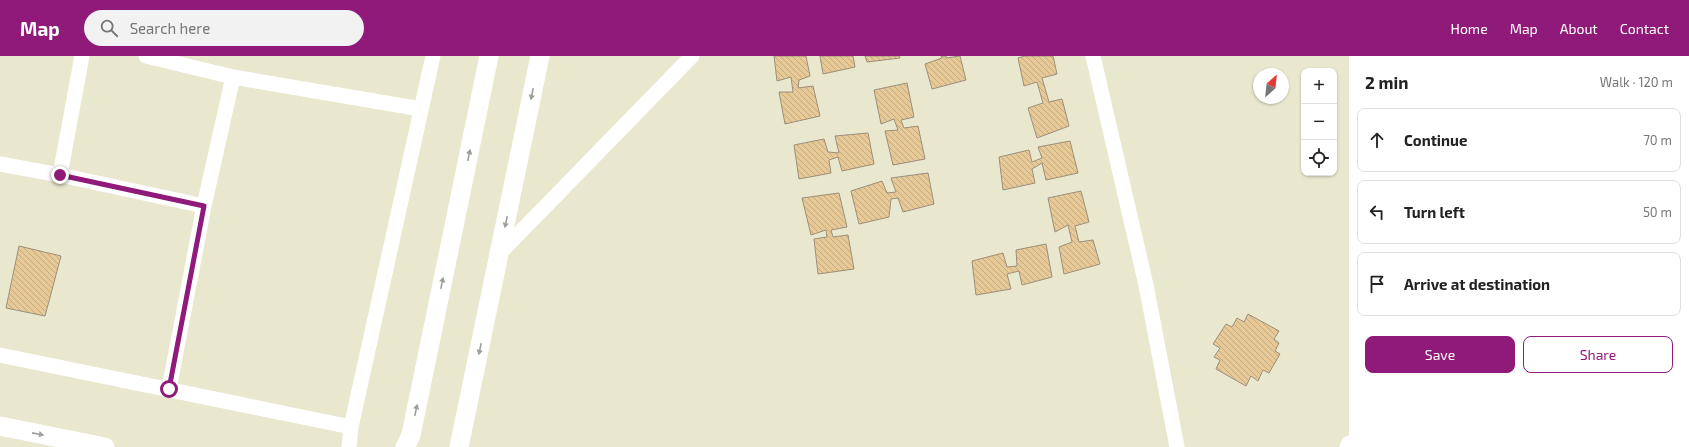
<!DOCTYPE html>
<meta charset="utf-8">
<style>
:root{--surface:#fff;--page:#f2f2f2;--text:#222;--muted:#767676;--line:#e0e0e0;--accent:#8f1a7a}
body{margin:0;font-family:"Exo 2",sans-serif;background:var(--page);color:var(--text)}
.controls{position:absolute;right:12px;top:12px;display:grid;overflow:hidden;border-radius:8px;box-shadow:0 1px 3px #0004}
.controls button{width:36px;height:36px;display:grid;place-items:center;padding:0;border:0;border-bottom:1px solid var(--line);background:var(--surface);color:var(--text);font:20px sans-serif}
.compass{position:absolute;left:1253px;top:12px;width:36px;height:36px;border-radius:50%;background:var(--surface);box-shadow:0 1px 3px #0004;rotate:27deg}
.stop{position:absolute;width:12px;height:12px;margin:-9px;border:3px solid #8f1a7a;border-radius:50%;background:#fff}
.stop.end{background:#8f1a7a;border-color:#fff;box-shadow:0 1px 4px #0008}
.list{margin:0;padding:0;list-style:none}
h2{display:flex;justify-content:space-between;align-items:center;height:52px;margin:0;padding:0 16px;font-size:17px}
h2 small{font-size:13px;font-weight:400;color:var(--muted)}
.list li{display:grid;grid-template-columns:26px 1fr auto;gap:12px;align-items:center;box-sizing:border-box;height:64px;margin:0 8px 8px;padding:0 8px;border:1px solid var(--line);border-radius:8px}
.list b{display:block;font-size:15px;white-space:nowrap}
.list em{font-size:13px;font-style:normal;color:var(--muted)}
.actions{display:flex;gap:8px;padding:12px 16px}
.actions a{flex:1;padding:9px 0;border:1px solid var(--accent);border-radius:8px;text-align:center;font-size:14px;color:var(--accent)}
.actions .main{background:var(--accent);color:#fff}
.icon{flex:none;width:22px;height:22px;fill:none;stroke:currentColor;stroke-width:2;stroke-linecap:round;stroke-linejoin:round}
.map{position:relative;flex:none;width:1349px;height:391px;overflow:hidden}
header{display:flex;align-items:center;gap:24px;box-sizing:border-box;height:56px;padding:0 20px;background:var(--accent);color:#fff}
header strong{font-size:19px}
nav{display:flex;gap:22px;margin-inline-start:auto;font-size:14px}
.search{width:280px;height:36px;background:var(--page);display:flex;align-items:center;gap:10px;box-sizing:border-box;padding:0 14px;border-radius:22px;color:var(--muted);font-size:15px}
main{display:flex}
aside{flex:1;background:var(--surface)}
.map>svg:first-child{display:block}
</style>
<header>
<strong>Map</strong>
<div class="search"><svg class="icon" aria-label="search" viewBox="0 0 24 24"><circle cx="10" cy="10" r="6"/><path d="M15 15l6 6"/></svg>Search here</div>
<nav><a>Home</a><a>Map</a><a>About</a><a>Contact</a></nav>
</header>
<main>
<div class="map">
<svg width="1349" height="391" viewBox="0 0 1349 391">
<defs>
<pattern id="building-back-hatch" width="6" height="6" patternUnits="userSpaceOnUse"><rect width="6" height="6" fill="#e7c998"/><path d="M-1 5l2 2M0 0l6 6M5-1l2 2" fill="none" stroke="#c5ab82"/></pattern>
</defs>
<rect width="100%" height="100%" fill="#e9e8cf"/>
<!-- building -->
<path fill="url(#building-back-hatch)" stroke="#9c8f7a" d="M774,0H806L810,20L799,24L798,32L813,30L820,60L785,68L779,36H793L791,21L777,25Z
M820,0H853L855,11L823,18Z
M865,0H899L900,2L867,6Z
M941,0H946V2L960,0L966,24L932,33L925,8L942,2Z
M1025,0H1053L1057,18L1042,22L1049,46L1062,43L1069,70L1037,82L1028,52L1043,47L1037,26L1024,30L1018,2Z
M907,27L914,61L901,64L904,72L918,70L925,103L893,109L885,75L898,74L894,63L881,68L874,34Z
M868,77L874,108L842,115L838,101L829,104L831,117L799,123L794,89L824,83L828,96L839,97L835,80Z
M1070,85L1078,117L1046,124L1042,107L1032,113L1035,127L1003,134L999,101L1029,94L1032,106L1042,102L1038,91Z
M928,117L934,148L903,156L898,142L891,143L889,161L859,168L851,135L882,125L887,137L896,136L891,122Z
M1081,135L1089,166L1075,170L1079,186L1093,184L1100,208L1064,218L1059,191L1072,186L1068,169L1055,176L1048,142Z
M839,137L847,171L831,174L833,181L848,179L854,213L818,218L814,183L827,181L826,174L811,179L802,142Z
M1046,188L1052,221L1022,229L1019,215L1007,218L1011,233L976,239L972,205L1003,197L1007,211L1017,210L1016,194Z
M19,190L61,200L45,260L6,252Z
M1248,258L1279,275L1274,283L1279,287L1275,295L1280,298L1269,317L1263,314L1258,325L1251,320L1246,330L1216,313L1220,304L1214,301L1220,292L1213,288L1226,268L1232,271L1237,262L1244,266Z"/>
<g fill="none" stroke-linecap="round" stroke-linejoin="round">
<!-- minor -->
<path stroke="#fff" stroke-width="15" d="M146,0L233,21L421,53
M1093,0L1146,229L1177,391
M0,108L60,119L204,150L169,333
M60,119L82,0
M204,150L233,21
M499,198L692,0
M0,299L351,371L349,391
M351,371L433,0
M1347,391L1349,387"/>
<!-- tertiary -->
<path stroke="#fff" stroke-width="19" d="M0,370L105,391
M405,391L411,379L489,0
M459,391L540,0"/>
</g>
<!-- one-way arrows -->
<defs><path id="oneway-solid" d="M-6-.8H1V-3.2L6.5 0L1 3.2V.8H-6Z"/></defs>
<g fill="#9e9e9b">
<use href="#oneway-solid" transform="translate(532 38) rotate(102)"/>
<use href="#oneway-solid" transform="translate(469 99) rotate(-78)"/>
<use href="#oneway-solid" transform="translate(506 166) rotate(102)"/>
<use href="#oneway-solid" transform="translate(442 227) rotate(-78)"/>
<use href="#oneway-solid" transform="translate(480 293) rotate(102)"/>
<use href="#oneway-solid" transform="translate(416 354) rotate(-78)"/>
<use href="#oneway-solid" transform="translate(38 378) rotate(11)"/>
</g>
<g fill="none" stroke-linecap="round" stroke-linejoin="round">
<!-- route -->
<path stroke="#8f1a7a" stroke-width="5" d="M60,119L204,150L169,333"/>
</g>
</svg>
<div class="controls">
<button>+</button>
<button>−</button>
<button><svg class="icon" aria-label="locate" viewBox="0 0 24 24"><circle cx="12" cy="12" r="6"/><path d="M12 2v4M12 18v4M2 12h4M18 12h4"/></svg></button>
</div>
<svg class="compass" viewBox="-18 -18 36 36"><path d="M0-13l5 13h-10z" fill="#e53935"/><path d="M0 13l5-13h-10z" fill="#767676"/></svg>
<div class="stop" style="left:169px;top:333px"></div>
<div class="stop end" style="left:60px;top:119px"></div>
</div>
<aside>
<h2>2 min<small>Walk · 120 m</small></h2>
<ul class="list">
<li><svg class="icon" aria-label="ahead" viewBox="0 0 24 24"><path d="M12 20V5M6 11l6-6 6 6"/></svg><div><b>Continue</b></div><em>70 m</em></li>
<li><svg class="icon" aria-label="left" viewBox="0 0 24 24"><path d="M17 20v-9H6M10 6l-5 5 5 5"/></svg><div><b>Turn left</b></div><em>50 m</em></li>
<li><svg class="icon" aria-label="arrive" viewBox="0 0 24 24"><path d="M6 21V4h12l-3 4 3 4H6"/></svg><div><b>Arrive at destination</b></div></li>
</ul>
<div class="actions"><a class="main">Save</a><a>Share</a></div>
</aside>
</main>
